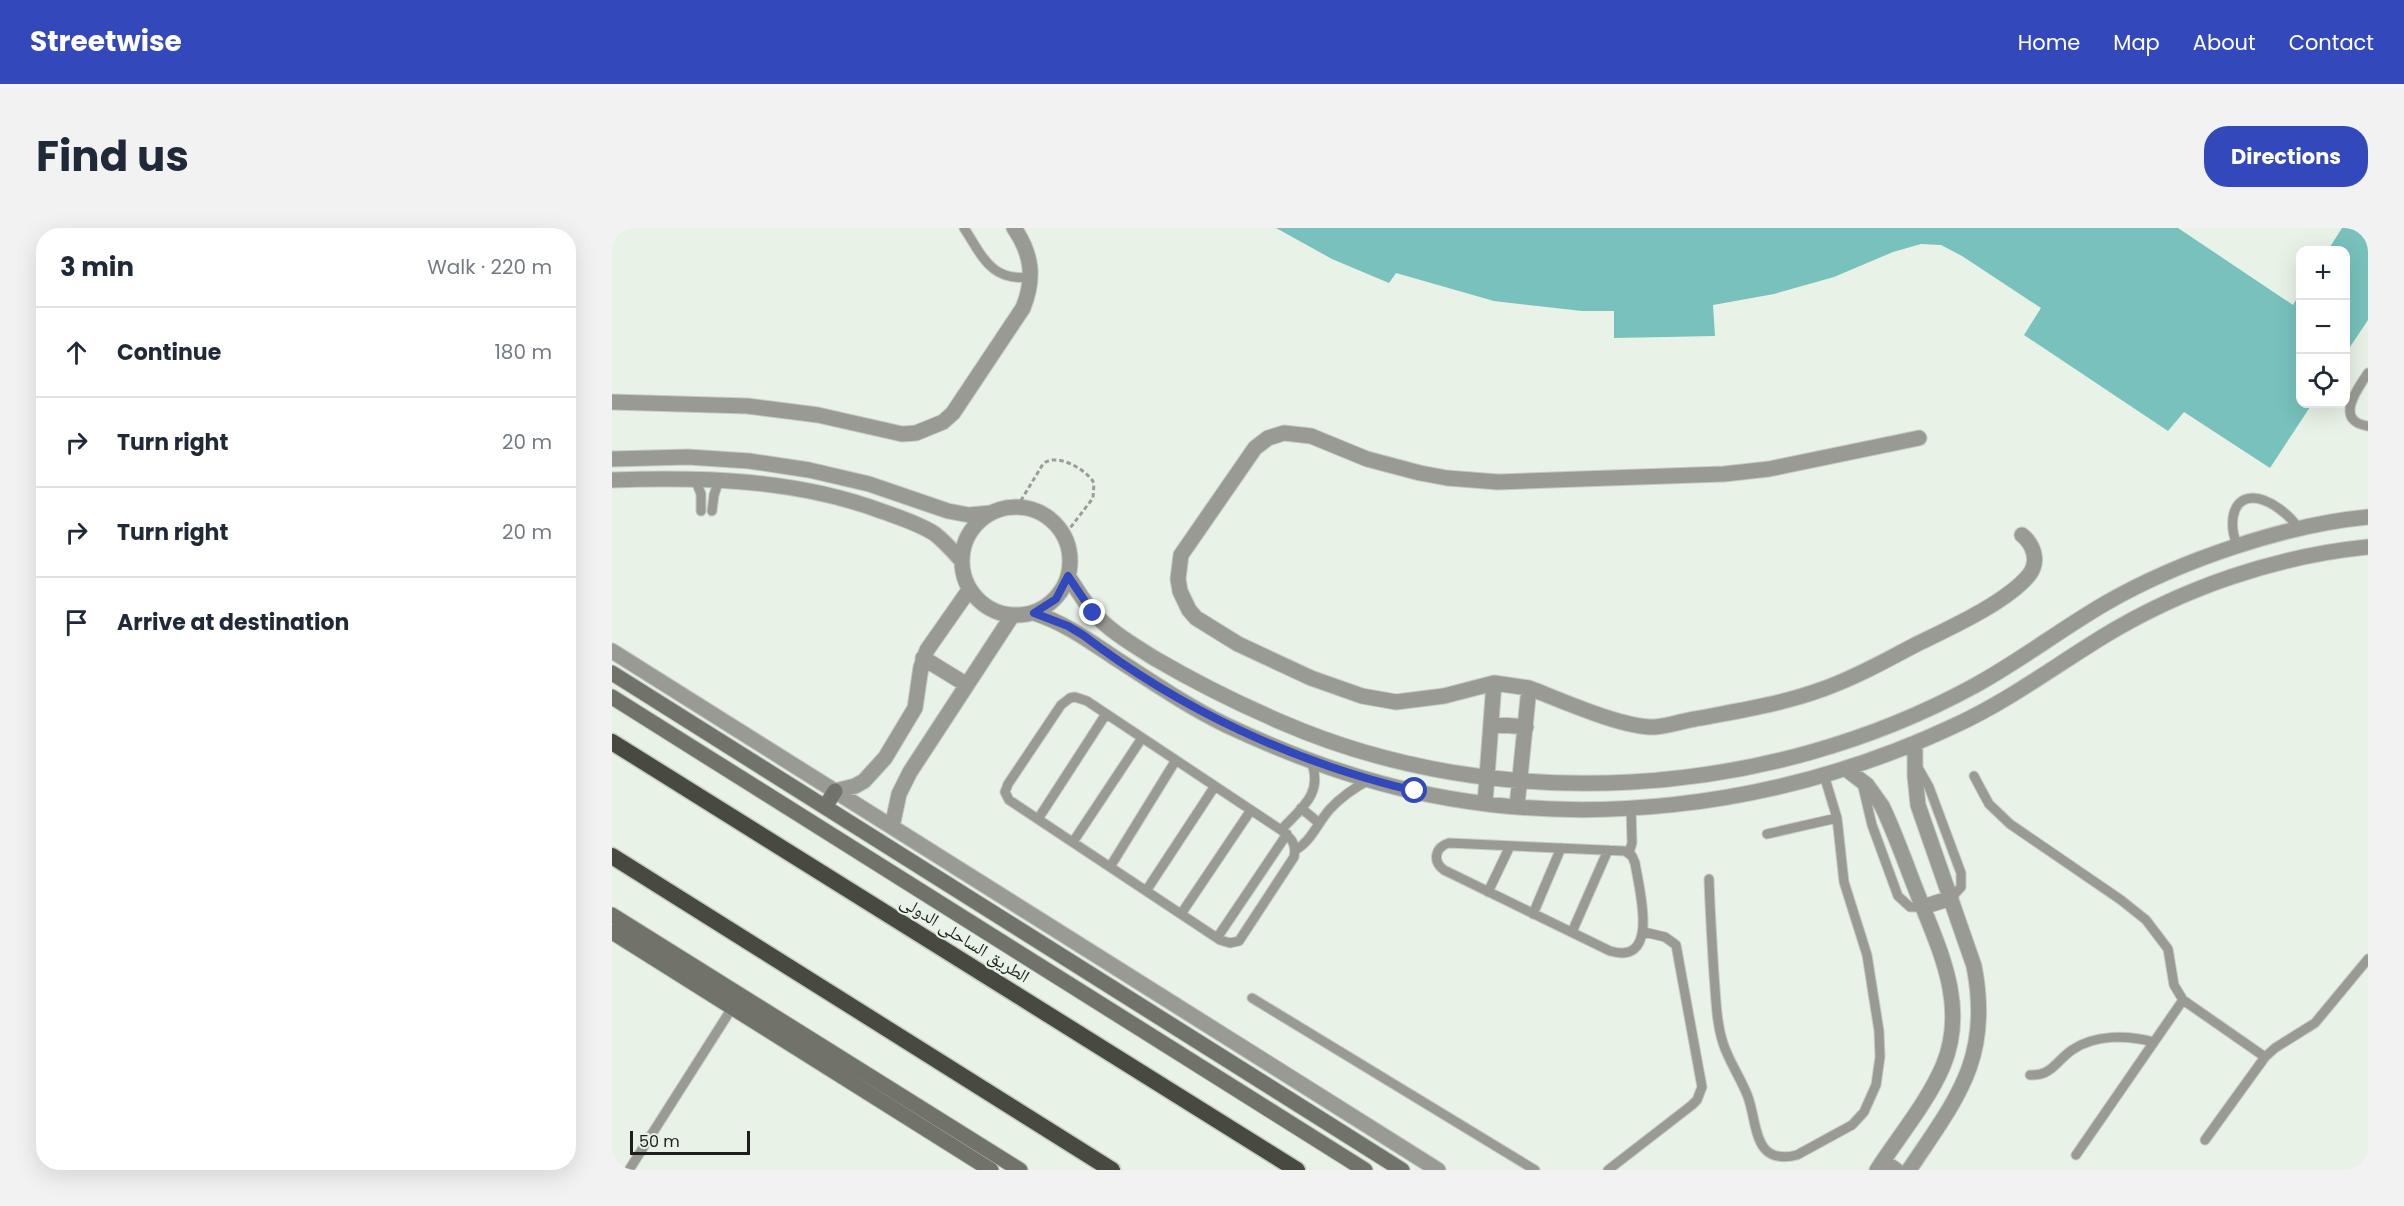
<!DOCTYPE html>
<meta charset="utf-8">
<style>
:root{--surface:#fff;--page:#f2f2f3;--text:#1f2937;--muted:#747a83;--line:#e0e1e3;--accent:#3348ba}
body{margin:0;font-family:Poppins,"Noto Naskh Arabic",sans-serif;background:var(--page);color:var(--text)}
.controls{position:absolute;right:18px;top:18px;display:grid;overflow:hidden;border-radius:12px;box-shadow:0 6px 24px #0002}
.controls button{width:54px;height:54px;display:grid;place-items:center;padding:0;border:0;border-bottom:2px solid var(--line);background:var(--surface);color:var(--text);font:30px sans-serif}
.scale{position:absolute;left:18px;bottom:15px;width:120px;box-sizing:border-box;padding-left:6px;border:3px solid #1c1f1b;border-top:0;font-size:16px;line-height:21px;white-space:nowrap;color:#1c1f1b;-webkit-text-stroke:4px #e9f2e7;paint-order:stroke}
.stop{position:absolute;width:18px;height:18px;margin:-14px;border:4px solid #3348ba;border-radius:50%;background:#fff}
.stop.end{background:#3348ba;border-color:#fff;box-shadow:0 2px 6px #0008}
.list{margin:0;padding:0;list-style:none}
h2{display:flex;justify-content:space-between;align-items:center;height:78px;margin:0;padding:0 24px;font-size:26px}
h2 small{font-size:20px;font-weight:400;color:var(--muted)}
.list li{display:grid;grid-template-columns:39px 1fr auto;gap:18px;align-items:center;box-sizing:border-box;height:90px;padding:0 24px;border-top:2px solid var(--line)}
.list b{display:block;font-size:22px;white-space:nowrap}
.list em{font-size:20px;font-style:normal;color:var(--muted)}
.icon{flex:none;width:33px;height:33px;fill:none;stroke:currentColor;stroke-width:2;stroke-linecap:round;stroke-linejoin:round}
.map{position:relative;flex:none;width:1756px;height:942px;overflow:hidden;border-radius:24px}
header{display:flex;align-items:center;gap:36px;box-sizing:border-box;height:84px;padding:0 30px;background:var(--accent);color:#fff}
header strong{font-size:28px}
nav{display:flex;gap:33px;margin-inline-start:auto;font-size:21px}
.intro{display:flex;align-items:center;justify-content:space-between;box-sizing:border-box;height:144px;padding:0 36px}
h1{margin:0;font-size:42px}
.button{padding:15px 27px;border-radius:24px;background:var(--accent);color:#fff;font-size:21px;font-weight:700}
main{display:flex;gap:36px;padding:0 36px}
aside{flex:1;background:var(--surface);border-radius:24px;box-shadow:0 6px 24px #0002}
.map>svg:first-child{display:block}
</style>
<header>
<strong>Streetwise</strong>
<nav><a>Home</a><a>Map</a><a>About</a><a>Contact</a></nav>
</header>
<div class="intro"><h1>Find us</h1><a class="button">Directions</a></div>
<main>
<aside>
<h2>3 min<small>Walk · 220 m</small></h2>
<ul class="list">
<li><svg class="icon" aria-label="ahead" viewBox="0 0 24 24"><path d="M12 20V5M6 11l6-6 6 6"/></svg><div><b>Continue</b></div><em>180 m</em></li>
<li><svg class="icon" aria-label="right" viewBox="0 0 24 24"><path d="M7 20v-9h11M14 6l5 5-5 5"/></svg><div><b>Turn right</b></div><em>20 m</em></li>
<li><svg class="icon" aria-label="right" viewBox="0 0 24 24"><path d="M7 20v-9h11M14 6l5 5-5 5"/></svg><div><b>Turn right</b></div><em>20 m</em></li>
<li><svg class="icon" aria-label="arrive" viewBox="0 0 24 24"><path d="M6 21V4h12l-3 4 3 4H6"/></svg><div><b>Arrive at destination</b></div></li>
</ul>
</aside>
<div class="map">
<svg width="1756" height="942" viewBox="0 0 1756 942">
<rect width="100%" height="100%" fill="#e9f2e7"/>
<!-- water -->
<path fill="#78c1bc" d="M664,0H1566L1681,77L1688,65V176H1700L1658,240L1572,184L1556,203L1412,107L1429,80L1350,28L1329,17L1309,16L1281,24L1222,49L1162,66L1101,77L1103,108L1002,110V83H970L882,73L784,45L777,55L720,31Z
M1730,0H1756V92L1734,125V22H1716Z"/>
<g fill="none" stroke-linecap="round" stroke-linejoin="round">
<!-- service casing -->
<g stroke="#c4ccc2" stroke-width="11">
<path id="service" d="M352,0C371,29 379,54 419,49
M1756,145C1746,160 1721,193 1756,198
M83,251L89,266V283
M100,283L102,267L107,252
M1626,319C1618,304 1616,270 1641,270C1657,270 1679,288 1686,300
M463,469L475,473L669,602C679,610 685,616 682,629L627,713L618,715L608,712L397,572L393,564L396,556L449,477L458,470Z
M1305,538L1317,559L1349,645V659L1339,670
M1362,548L1377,576L1398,596L1509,672L1534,692L1556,721L1562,757L1571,772L1653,829
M1250,555L1260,597L1286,668L1298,679H1311
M689,580L707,595
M426,591L494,486
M669,602C689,580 712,566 699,533
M1155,606L1225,590
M461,614L530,510
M837,615L1013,623L1020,628L1023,635C1027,661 1049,738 998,723L832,642C820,633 823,619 837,615Z
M683,622C699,614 706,594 718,581C729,569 742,560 757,552
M1017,625L1020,615L1019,580
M498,639L564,532
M1097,651C1098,683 1100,715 1102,747C1104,770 1104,793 1111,815C1117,834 1129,850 1136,869C1146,897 1141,938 1185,927L1240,897L1252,884L1264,857L1268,829L1267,803L1255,727L1232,654L1225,590L1212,547
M534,663L603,558
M876,664L898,618
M569,686L639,582
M921,686L949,620
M960,704L996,622
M605,710L675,606
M640,770L923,942
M1418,847C1440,848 1444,833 1460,822C1483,806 1516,807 1542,814
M1593,912L1653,829L1663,820L1703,795L1756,731
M1464,927L1571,772
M17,942L120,780
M996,942L1080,877L1085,872L1090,859L1064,717L1053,709L1032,704"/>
</g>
<!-- minor casing -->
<g stroke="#c4ccc2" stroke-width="17">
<path id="minor" d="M0,174L135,178L206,187L290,206L304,205L331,194L341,185L411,80C423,50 420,26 402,0
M0,231L76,229L137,233L197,242L257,256L336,283L357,287L379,285
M0,252C92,249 185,251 272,284C289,290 308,296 323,306C333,314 341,323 349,332
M350 333a54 54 0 1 1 108 0a54 54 0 1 1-108 0Z
M456,348C464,360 471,372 480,383C497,403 520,416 542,430C583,454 625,475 669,494C887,589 1155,571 1362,458C1408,433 1449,401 1494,375C1567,333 1672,297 1756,289
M422,385C453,395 476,412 503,430C539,453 575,478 614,497C663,520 716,541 768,555C958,607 1168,580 1344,497C1396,473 1443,438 1492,408C1571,360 1664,328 1756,319
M0,423L826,942
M311,430L355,457
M917,460C949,472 1010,500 1043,499C1056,498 1070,493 1083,491C1126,483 1170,476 1211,461C1245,449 1274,432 1305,416C1338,400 1395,374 1417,347C1428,333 1421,316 1410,307
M879,496L914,499
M1234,541L1255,557L1270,578C1284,607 1294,637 1306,667C1328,723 1356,778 1331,838C1315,875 1287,908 1265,942
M223,563L243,558L252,553L273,530L303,480L309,439L315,422L357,362
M873,575L882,455
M905,578L917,460L882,455L832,468L784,474L750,468L699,450L626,416L584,390L577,382L568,363L566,351L569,327L643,220L656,210L672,205L699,208L755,231L808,245L835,250L886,254L1112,246L1157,241L1307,210
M280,599L287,566L298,544L400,388
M1311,679L1339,670
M1271,933L1284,942
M1297,942C1345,870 1380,830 1362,738L1306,577L1303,548V515"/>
</g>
<!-- secondary casing -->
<g stroke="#c4ccc2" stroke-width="17">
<path id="secondary" d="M0,445L790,942
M0,469L753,942
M213,579L223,563
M0,687L408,942
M0,704L379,942"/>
</g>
<!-- trunk casing -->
<g stroke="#c4ccc2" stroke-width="19">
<path id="trunk" d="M0,514L685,942
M0,628L500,942"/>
</g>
<!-- path -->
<path stroke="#999f97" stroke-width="3" stroke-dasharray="4.5 3" stroke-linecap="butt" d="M405,279L431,236C444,224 474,241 482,255L481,270L452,308"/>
<!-- service -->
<use href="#service" stroke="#9a9a95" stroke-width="9"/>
<!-- minor -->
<use href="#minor" stroke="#9a9a95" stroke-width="15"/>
<!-- secondary -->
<use href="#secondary" stroke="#71726a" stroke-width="15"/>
<!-- trunk -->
<use href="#trunk" stroke="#484a40" stroke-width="16"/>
</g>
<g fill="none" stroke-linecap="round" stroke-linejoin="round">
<!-- route -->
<path stroke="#3348ba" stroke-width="8" d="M481,385L456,348L444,371L422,385L456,398L471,407C569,482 683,535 803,563"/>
</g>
<g text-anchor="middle" stroke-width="4.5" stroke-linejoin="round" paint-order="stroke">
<!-- street labels -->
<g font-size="18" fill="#1c1f1b" stroke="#e9f2e7">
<text transform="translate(353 711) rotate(32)" y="6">الطريق الساحلى الدولى</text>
</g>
</g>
</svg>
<div class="controls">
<button>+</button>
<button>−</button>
<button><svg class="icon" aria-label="locate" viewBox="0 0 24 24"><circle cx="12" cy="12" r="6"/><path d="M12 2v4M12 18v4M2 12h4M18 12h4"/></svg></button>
</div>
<div class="scale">50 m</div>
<div class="stop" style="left:803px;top:563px"></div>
<div class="stop end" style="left:481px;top:385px"></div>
</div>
</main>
